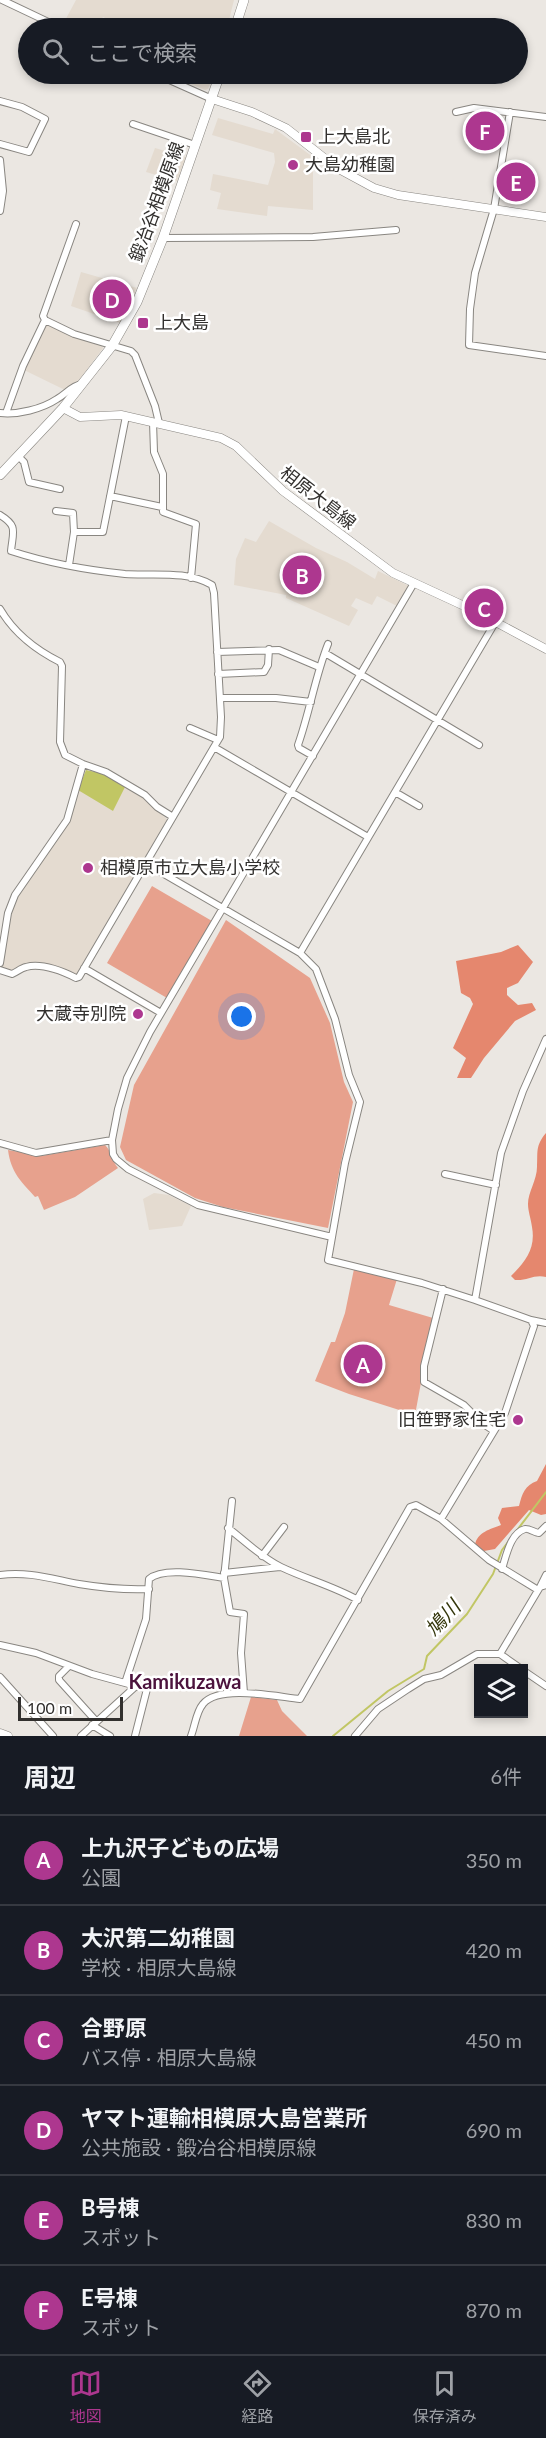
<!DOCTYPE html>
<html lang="ja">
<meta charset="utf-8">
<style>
:root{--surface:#171b24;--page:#20242c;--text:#f1f3f6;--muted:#9ea1a6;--line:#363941;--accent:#ad378f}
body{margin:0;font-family:Lato,"Noto Sans JP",sans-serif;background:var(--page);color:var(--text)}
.controls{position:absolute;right:18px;bottom:18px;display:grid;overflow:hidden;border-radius:0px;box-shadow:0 3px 9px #0003}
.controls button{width:54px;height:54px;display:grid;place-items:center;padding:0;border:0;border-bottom:2px solid var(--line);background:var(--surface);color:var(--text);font:30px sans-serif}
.scale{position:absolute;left:18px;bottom:15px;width:105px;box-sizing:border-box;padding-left:6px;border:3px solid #32302e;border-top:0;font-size:16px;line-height:21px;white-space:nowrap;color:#32302e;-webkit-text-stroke:4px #fff;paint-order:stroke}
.you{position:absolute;left:242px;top:1017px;width:21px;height:21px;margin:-15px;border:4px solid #fff;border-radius:50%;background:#1a73e8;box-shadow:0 0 0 9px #1a73e833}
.badge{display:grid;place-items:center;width:39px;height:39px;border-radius:50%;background:var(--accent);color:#fff;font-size:20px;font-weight:700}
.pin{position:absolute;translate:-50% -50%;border:3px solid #fff;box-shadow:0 2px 6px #0006}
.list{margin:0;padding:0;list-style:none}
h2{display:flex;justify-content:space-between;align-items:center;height:78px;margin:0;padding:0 24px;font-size:26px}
h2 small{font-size:20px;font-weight:400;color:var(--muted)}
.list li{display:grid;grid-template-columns:39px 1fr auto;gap:18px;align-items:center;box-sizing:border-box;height:90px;padding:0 24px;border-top:2px solid var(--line)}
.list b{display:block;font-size:22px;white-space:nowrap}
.list p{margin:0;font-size:20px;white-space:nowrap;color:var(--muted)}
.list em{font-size:20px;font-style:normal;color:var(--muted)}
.icon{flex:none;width:33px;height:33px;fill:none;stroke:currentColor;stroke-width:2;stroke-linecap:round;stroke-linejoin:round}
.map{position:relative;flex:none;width:546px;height:1736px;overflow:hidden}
.search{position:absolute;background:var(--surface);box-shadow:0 3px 9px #0003;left:18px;right:18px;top:18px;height:66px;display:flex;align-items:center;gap:15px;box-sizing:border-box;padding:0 21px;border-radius:33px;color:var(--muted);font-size:22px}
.sheet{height:618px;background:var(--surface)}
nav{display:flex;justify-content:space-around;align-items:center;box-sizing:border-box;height:84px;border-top:2px solid var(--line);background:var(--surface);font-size:16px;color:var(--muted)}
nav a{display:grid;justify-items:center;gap:3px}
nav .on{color:var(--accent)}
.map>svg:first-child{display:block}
</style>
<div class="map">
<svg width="546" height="1736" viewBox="0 0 546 1736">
<rect width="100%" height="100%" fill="#ebe7e2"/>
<!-- built -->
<path fill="#e4dbd0" d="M76,0H234L227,28H126L103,17L96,28H67L62,26Z
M167,74H214L208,89L205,90Z
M218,118L273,134L275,129L313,157V210L268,206L267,216L217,209L221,193L210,190L213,174L268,185L275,162L274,153L212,135Z
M155,148L186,157L177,181L146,172Z
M81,272L137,288L120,323L71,306Z
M47,323L102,346L103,348L79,380L65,390L24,370L45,324Z
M269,521L316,548L347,562L375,579L378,571L409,586L397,606L377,596L372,605L356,598L351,606L358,610L349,626L286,598V595L234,585L236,559L245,538L256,542Z
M86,770L104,774L141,796L167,819L78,974L75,975L37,965H22L13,972L4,970L2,966L9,923L17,896L70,820Z
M154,1193L169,1195L191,1206L182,1226L149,1230L143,1199Z"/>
<!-- green -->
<path fill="#e7a18d" d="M152,886L212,921L167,998L107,963Z
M226,920L310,978L330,1023L344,1082L353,1102L328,1228L223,1207L195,1198L126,1160L120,1147L134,1085Z
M105,1145C111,1150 112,1161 118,1168L75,1197L44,1210L38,1196L35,1197C21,1181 11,1173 8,1150L41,1156Z
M354,1269L397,1279L389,1305L433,1318L415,1415L349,1394L315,1381L331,1342H335L345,1313Z
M251,1697L277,1700L282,1711L307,1736H239Z"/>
<!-- forest -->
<path fill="#e5876e" d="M518,945L533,962L518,983L507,988V995L518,1005L532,1003L536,1010L515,1021L484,1058L471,1078H457L466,1058L453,1048L473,1004L470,998L461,993L456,961L501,952Z
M546,1133V1277C534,1274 527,1281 515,1280L511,1276C525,1262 536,1249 532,1227C531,1219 528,1211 528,1204C528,1192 537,1180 537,1167C538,1152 535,1146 546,1133Z
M546,1464V1514L541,1515L529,1510L495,1549L484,1551L475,1545C477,1532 491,1529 501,1525L498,1518L502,1508L519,1506C522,1494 525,1485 537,1481Z"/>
<!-- water -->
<path fill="#c1c664" d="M86,770L104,774L125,787L113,811L78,790Z"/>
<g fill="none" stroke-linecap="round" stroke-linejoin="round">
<!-- stream -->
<path stroke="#c1c664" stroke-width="2" d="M333,1736L388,1691L424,1669L427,1656L467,1614L493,1574L502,1550L546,1492"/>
<!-- minor casing -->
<g stroke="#898681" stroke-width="8">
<path id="minor" d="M2,0L61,28
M156,74L212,99
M0,101L22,107L45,119L29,152L0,144
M456,112L474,108L546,117
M510,112L494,209L475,273L470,309L469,345L546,356
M133,124L195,145
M0,160L3,191L0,211
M163,238L313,237L396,230
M45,320L74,334L131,351L135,355L155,406L159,423
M0,413C18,415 42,409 57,399C66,394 71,386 82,384
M6,413L23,366L45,320L43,316L76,224
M153,422L154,452L163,474V512L196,524L191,578
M19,457L24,462L29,482L60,489
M110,496L162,507
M56,511L73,513L74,532L69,565
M0,515C18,526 13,531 11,551C48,563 86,570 125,574C153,576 186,570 212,585L214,593L221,717L220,737L214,747
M74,532H103L126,416
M0,609C14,633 36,650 60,662L62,666L60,742L65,755L83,764L106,772L145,795L157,807L173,817
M217,652L279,650L319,667
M325,653L479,745
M218,674L264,672L268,665L269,649
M220,698H276L311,702
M190,728L218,740
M313,756L299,748L298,745C310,711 315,677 328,644
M395,792L419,806
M145,863L300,953
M0,963L8,913L15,895L67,820L83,764
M84,968L161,1013
M0,970L12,974C17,972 21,968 26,967C41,963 62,971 76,978L79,977L214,747L368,837
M0,1143L36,1153L112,1140
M445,1174L496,1185
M332,1237L198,1205L128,1169L116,1159L113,1154L112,1140L118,1109L127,1078L150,1032L414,583
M443,1289L424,1366V1382L464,1405L482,1423L494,1431
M475,1300L422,1283L328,1260L345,1163L360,1102L349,1075L335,1019L316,969L300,953L496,621
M531,1320L546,1323
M232,1501L224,1578L230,1612L244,1614L241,1653L244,1693
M441,1519L489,1560L538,1590
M228,1528C245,1541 261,1557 281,1567C306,1579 333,1586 358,1600
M262,1556L284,1527
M502,1569C506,1557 510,1533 525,1529C528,1528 536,1533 539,1533L546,1526
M224,1573L280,1567
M0,1575C28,1571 52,1579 79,1584C103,1588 125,1590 149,1589
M540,1587L546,1575
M0,1645L36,1653L92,1674L147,1689L135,1736
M500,1654L540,1587L546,1585
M69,1666L59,1676V1680L96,1721
M524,1671L546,1686
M0,1677L53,1736
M125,1683L146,1619L149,1579C164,1566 205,1575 224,1578
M92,1725L110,1736
M81,1736L136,1686
M191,1736C195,1726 196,1712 203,1704C219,1684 278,1697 300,1699L410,1507L416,1505L441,1519L505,1413L534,1326L531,1320L475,1300L501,1153L523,1091L546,1039
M355,1736L378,1709L408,1689L424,1679L441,1675L477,1654H500L520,1668"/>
</g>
<!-- tertiary casing -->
<g stroke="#898681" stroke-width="9">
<path id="tertiary" d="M212,99L252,112L286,128L337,168L374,188L398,195L546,217
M63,408L80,417L121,415L221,438L236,446L283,491L393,573L475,611L546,649
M0,1733L8,1736"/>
</g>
<!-- primary casing -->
<g stroke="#898681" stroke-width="10">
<path id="primary" d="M235,28L244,0
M0,475L63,408L112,346L137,302L163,238L220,74"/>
</g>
<!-- minor -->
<use href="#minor" stroke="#fff" stroke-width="6"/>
<!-- tertiary -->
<use href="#tertiary" stroke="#fff" stroke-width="8"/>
<!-- primary -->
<use href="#primary" stroke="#fff" stroke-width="9"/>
</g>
<!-- markers -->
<g fill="#ad378f" stroke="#fff" stroke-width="2">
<rect x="300" y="131" width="12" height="12" rx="3"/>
<circle cx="293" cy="165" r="6"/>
<rect x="137" y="317" width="12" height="12" rx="3"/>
<circle cx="88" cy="868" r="6"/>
<circle cx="138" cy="1014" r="6"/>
<circle cx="518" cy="1420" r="6"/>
</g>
<g text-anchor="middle" stroke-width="5" stroke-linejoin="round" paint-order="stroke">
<!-- poi labels -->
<g font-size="18" fill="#32302e" stroke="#fff" text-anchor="start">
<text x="318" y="143">上大島北</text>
<text x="305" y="171">大島幼稚園</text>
<text x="155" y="329">上大島</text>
<text x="100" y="874">相模原市立大島小学校</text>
<text x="126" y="1020" text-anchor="end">大蔵寺別院</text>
<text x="506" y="1426" text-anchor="end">旧笹野家住宅</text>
</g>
<!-- street labels -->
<g font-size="18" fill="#32302e" stroke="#fff">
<text transform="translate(157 202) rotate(-70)" y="6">鍛冶谷相模原線</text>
<text transform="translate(318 498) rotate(38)" y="6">相原大島線</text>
</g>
<!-- water labels -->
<g font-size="20" font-style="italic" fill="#34360b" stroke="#fff">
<text transform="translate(443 1618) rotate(-48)" y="7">鳩川</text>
</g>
<!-- neighbourhood labels -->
<g font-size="20" font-weight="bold" fill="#4c133d" stroke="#fff">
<text x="185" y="1689">Kamikuzawa</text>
</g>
</g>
</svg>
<div class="controls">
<button><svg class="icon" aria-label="layers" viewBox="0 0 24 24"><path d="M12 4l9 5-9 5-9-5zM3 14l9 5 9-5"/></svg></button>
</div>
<div class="scale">100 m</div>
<div class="you"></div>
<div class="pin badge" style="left:363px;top:1364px">A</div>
<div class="pin badge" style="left:302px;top:575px">B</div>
<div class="pin badge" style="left:484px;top:608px">C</div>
<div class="pin badge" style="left:112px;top:299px">D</div>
<div class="pin badge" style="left:516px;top:182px">E</div>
<div class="pin badge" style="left:485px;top:131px">F</div>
<div class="search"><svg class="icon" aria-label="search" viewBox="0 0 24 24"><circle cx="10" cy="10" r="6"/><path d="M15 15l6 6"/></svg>ここで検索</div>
</div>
<section class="sheet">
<h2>周辺<small>6件</small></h2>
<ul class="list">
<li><span class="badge">A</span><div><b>上九沢子どもの広場</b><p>公園</p></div><em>350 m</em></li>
<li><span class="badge">B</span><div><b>大沢第二幼稚園</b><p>学校 · 相原大島線</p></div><em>420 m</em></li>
<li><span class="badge">C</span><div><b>合野原</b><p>バス停 · 相原大島線</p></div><em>450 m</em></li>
<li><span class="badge">D</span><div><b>ヤマト運輸相模原大島営業所</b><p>公共施設 · 鍛冶谷相模原線</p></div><em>690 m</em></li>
<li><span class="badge">E</span><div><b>B号棟</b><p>スポット</p></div><em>830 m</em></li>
<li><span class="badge">F</span><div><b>E号棟</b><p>スポット</p></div><em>870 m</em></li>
</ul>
</section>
<nav>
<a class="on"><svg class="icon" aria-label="map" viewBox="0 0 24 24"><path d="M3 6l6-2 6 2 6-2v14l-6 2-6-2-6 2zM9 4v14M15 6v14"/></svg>地図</a>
<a><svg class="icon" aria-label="directions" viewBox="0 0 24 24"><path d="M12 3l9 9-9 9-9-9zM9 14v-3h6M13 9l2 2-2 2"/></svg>経路</a>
<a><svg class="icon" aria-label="saved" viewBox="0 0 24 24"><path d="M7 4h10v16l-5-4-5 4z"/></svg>保存済み</a>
</nav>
